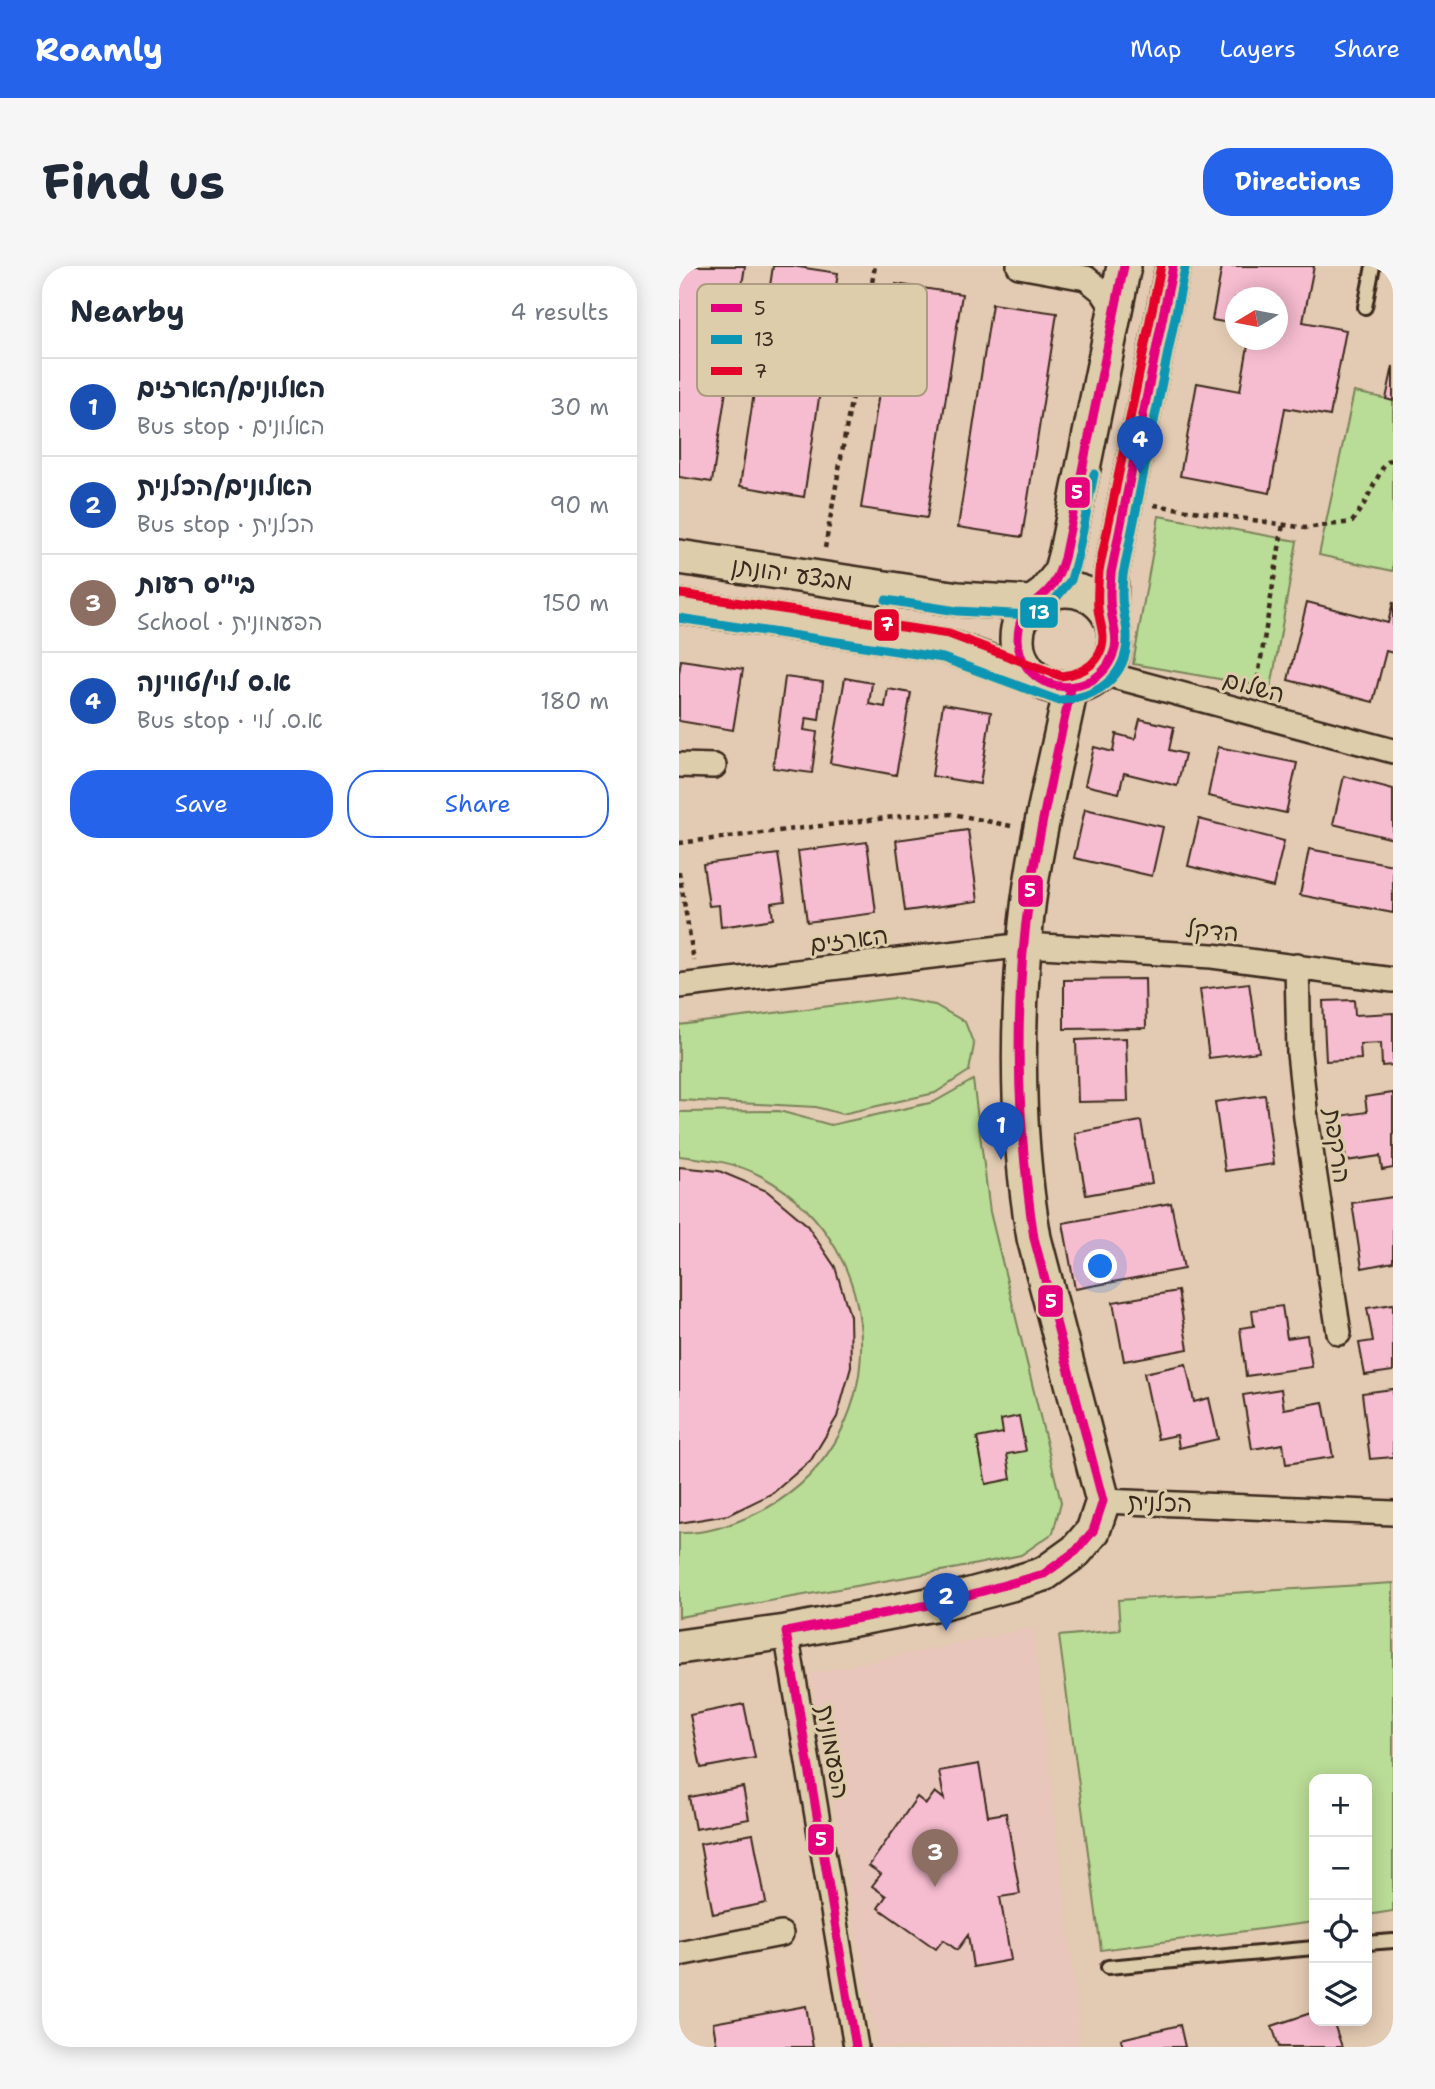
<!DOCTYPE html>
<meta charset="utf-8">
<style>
:root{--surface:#fff;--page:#f6f6f7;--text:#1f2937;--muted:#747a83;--line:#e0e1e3;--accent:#2563eb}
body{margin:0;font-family:"Shantell Sans","Playpen Sans Hebrew",sans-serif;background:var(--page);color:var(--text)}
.controls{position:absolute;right:21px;bottom:21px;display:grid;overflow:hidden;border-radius:14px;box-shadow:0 4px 18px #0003}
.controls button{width:63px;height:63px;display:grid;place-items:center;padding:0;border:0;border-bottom:2px solid var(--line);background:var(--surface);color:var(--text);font:35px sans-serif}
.compass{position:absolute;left:546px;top:21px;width:63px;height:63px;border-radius:50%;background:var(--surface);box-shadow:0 4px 18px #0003;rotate:260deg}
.you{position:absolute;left:422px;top:1001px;width:24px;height:24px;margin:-18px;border:5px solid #fff;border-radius:50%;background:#1a73e8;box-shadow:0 0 0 10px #1a73e833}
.badge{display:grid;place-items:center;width:46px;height:46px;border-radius:50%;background:var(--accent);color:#fff;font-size:23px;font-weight:700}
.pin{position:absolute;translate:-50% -58px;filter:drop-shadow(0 2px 4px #0008)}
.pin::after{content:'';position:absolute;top:37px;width:24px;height:21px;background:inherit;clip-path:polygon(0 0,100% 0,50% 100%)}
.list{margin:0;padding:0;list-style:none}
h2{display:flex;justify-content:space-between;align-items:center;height:91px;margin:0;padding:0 28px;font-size:30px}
h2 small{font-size:23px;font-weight:400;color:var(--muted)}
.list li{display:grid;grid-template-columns:46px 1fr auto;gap:21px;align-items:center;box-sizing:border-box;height:98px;padding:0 28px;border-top:2px solid var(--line)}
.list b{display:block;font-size:26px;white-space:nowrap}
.list p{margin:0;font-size:23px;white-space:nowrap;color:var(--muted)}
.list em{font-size:23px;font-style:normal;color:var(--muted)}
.actions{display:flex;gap:14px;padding:21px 28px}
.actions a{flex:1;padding:16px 0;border:2px solid var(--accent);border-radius:28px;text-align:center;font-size:24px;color:var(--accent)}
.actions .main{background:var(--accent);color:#fff}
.icon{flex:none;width:38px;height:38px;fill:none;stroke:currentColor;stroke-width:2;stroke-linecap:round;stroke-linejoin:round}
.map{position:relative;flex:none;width:714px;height:1781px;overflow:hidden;border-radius:28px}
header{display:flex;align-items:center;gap:42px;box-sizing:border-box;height:98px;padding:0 35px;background:var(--accent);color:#fff}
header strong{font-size:33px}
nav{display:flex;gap:38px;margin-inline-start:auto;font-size:24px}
.intro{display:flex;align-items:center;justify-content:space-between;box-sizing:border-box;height:168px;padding:0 42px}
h1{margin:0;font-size:49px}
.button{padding:18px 32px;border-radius:28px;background:var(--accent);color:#fff;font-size:24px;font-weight:700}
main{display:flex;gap:42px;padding:0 42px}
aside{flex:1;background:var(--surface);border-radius:28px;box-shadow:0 4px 18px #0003}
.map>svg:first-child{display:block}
</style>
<header>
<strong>Roamly</strong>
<nav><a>Map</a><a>Layers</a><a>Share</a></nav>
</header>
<div class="intro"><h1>Find us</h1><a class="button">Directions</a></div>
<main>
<aside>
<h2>Nearby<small>4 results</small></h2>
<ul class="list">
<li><span class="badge" style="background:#1a4fb4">1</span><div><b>האלונים/הארזים</b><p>Bus stop · האלונים</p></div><em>30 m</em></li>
<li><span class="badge" style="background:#1a4fb4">2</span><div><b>האלונים/הכלנית</b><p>Bus stop · הכלנית</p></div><em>90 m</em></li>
<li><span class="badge" style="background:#8d6e63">3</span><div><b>בי&quot;ס רעות</b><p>School · הפעמונית</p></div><em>150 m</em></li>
<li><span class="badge" style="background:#1a4fb4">4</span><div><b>א.ס לוי/טווינה</b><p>Bus stop · א.ס. לוי</p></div><em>180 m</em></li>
</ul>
<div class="actions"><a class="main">Save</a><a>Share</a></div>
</aside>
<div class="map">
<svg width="714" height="1781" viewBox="0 0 714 1781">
<rect width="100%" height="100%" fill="#e3cab2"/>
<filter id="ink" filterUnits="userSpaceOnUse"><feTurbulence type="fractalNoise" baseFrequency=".0143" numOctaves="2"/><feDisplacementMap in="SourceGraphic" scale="14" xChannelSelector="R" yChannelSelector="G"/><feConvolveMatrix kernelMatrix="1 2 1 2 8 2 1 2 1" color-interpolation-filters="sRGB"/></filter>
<g filter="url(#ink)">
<!-- built -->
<path fill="#e9c6bb" d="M354,1362L399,1746L400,1781H199L131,1408Z"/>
<!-- green -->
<path fill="#b9dc96" stroke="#7a835a" stroke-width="2" d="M675,126L714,134V305L640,289Z
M480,250L618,275L592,422L454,398Z
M215,732L256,739L286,756L295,779L290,805L256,827L163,848L137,841L0,834V759Z
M294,814L311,946L382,1236L374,1267L342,1289L279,1302L0,1351V1267C27,1268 52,1259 76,1248C216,1183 217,982 82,910C56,896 29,893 0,890V846L100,845L152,859L255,836Z
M714,1317V1645L688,1649V1513H635V1656L422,1684L380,1370L441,1364L439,1334Z"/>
<!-- building -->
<path fill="#f6bccf" stroke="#3b2a1e" stroke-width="2" d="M0,0H66L33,216L0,211Z
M94,0H113L159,7L125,231L61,220Z
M543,0H635L624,56L667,64L651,150L606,142L591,227L501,210L518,117L561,125L570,74H598V32H556V58L533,54Z
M217,18L283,28L248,252L182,242Z
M313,38L378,47L343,271L279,261Z
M714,100V135L707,133Z
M628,336L709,357L714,336V387L707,385L694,436L609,414Z
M2,394L64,403L54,464L0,455V408Z
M106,411L144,416L140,454L127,452L125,464L138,466L133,507L94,502Z
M166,412L193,417L190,438L206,441L209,423L232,427L217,509L151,497Z
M264,438L312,446L301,518L253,510Z
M461,453L495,461L490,484L506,488L498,520L445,507L440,527L406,519L415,481L434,486L437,468L456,473Z
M539,481L618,497L607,547L529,530Z
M665,510L714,523V573L654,558Z
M406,543L484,561L473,610L395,592Z
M520,553L605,575L594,621L509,600Z
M289,564L299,635L226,645L217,574Z
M188,576L197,647L128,656L119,585Z
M630,583L714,599V647L621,629Z
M99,588L106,635L92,637L94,653L42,661L40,639L30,640L24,598Z
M466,713L467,762L385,763V714Z
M570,717L580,786L530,792L521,723Z
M675,734L676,749L714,747V799L703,800L702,777L681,778L682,793L647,795L644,735Z
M447,772L449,835L399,836L397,774Z
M714,827V902L703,904L701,890L667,895L661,850L688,846L686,831Z
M586,829L595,898L546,905L536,836Z
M462,855L473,917L407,929L396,867Z
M0,901L40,905L88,925L127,958L156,1001L171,1050L172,1101L158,1151L132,1194L94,1227L49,1249L0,1257Z
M714,931V996L683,1002L673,937Z
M492,937L505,1003L396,1023L384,957Z
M499,1025L509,1083L445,1095L434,1036Z
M714,1038V1105L686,1109L680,1077L694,1075L688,1042Z
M603,1040L608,1072L628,1069L633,1101L567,1110L561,1062L575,1060L573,1044Z
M507,1098L515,1136L530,1132L539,1173L500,1182L498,1169L479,1173L465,1107Z
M602,1123L605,1143L644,1136L654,1191L607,1198L604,1178L573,1183L564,1129Z
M714,1123V1191L691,1193L683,1127Z
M340,1150L347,1185L328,1188L332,1213L307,1218L298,1172L324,1167L322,1154Z
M65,1438L76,1492L22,1502L11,1449Z
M300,1498L309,1550L327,1547L341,1628L321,1631L332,1694L294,1701L289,1669L278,1684L264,1674L257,1683L199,1642L207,1630L193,1620L202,1608L190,1600L238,1531L247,1538L256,1526L265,1533L260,1505Z
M64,1521L70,1553L16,1563L10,1531Z
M74,1568L87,1637L34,1648L21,1578Z
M127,1740L134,1781H38L34,1757Z
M635,1746V1755H654L663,1781H600L593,1760Z
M501,1759L506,1781H444L442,1773Z"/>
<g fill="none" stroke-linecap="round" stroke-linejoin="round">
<!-- lane casing -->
<g stroke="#3b2a1e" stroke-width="18">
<path id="lane" d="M686,41L694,0
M688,1677L714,1675
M429,1701L635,1682"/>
</g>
<!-- street casing -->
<g stroke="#3b2a1e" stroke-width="28">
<path id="street" d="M340,0L407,12L423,25L436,45
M423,407L714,485
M0,499L35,500
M618,700L620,787L627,852L660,1067
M0,720L346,679L533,690L714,714
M424,1235L714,1247
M107,1366L177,1781
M0,1688L102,1668"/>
</g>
<!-- secondary casing -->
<g stroke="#3b2a1e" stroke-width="38">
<path id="secondary" d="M0,291L279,333L352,337
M338 373a49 49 0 1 1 98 0a49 49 0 1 1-98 0Z
M365,328L381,308L387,286L445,0
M0,340L267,380L357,412
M433,353L431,337L432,307L494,0
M0,1381L107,1366L265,1336L332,1318L365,1308L397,1285L414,1265L424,1235L355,972C337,868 337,763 347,658C355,579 376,500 392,422"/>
</g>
<!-- path -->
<path stroke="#3b2a1e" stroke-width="4.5" stroke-dasharray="5 5" stroke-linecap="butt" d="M475,239L626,262L673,256L685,238L705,199L714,192
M146,282L196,0
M577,423L604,258
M0,577L232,549L274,548L332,560
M0,606L15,695"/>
<!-- lane -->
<use href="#lane" stroke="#decdab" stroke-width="12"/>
<!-- street -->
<use href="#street" stroke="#decdab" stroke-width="23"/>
<!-- secondary -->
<use href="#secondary" stroke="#decdab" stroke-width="33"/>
<!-- bus-1 casing -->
<g stroke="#decdab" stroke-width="14">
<path id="bus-1" d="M445,0L385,292C382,302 379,312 372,321C361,335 343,342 340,362C329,427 420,444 436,382C439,369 433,356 432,344C430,332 431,319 432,307L494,0
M392,422C378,490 361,557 351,626C334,741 338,858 355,972L424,1235
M107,1366L177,1781
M107,1366L265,1336L365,1308L397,1285L414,1265L424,1235"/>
</g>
<!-- bus-2 casing -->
<g stroke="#decdab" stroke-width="14">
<path id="bus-2" d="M207,334L278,345L351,349L358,348L373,337L392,314L399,288L415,208
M0,352L264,392L378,434C417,434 450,410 448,368C448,359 445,351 444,341C442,331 443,320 444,309L506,2"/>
</g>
<!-- bus-3 casing -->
<g stroke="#decdab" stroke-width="14">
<path id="bus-3" d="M2,328L270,368L382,410C405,408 425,395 424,370C423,361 420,352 419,343C418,330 419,317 420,305L482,0"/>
</g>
<!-- bus-1 -->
<use href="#bus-1" stroke="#e5007d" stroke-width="9"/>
<!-- bus-2 -->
<use href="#bus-2" stroke="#0996b4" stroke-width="9"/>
<!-- bus-3 -->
<use href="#bus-3" stroke="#e4002b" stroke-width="9"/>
</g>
</g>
<g text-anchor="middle" stroke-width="6" stroke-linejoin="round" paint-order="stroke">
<!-- street labels -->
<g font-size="24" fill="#3b2a1e" stroke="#decdab">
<text transform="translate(113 308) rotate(8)" y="8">מבצע יהונתן</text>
<text transform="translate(575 421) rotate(15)" y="8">השלום</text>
<text transform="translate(533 665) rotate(5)" y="8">הדקל</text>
<text transform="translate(170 674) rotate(-7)" y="8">הארזים</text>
<text transform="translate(658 880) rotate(82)" y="8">הרקפת</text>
<text transform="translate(481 1237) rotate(2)" y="8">הכלנית</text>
<text transform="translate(154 1486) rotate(80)" y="8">הפעמונית</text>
</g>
</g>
<!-- legend -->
<rect x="18" y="18" width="230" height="112" rx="10" fill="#decdab" stroke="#ad9c81" stroke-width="2"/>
<rect x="32" y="38" width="31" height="8" fill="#e5007d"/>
<rect x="32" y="69" width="31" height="9" fill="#0996b4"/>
<rect x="32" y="101" width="31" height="8" fill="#e4002b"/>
<g font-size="19" fill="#3b2a1e">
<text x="75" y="49">5</text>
<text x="75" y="80">13</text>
<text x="75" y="112">7</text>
</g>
<g stroke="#decdab" stroke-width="2.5">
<rect x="385" y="210" width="27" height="33" rx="7" fill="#e5007d"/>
<rect x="340" y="330" width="40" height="33" rx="7" fill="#0996b4"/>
<rect x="194" y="342" width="27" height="34" rx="7" fill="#e4002b"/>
<rect x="338" y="608" width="27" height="34" rx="7" fill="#e5007d"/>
<rect x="358" y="1018" width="27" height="34" rx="7" fill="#e5007d"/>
<rect x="128" y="1557" width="28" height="33" rx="7" fill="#e5007d"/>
</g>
<g font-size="19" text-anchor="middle" font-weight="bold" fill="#fff">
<text x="398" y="233">5</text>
<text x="360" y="353">13</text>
<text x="208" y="365">7</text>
<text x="351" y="631">5</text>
<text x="372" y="1042">5</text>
<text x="142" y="1580">5</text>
</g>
</svg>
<div class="controls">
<button>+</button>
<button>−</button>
<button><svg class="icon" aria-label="locate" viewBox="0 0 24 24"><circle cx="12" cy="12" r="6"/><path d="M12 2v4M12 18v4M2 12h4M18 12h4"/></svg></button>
<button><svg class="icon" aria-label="layers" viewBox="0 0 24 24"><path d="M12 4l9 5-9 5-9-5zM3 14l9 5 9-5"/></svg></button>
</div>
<svg class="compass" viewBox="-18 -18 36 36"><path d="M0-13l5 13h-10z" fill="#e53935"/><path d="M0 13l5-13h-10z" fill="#747a83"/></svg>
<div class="you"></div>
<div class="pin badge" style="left:322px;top:894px;background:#1a4fb4">1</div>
<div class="pin badge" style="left:267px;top:1365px;background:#1a4fb4">2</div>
<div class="pin badge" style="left:256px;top:1621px;background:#8d6e63">3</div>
<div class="pin badge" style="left:461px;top:208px;background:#1a4fb4">4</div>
</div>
</main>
